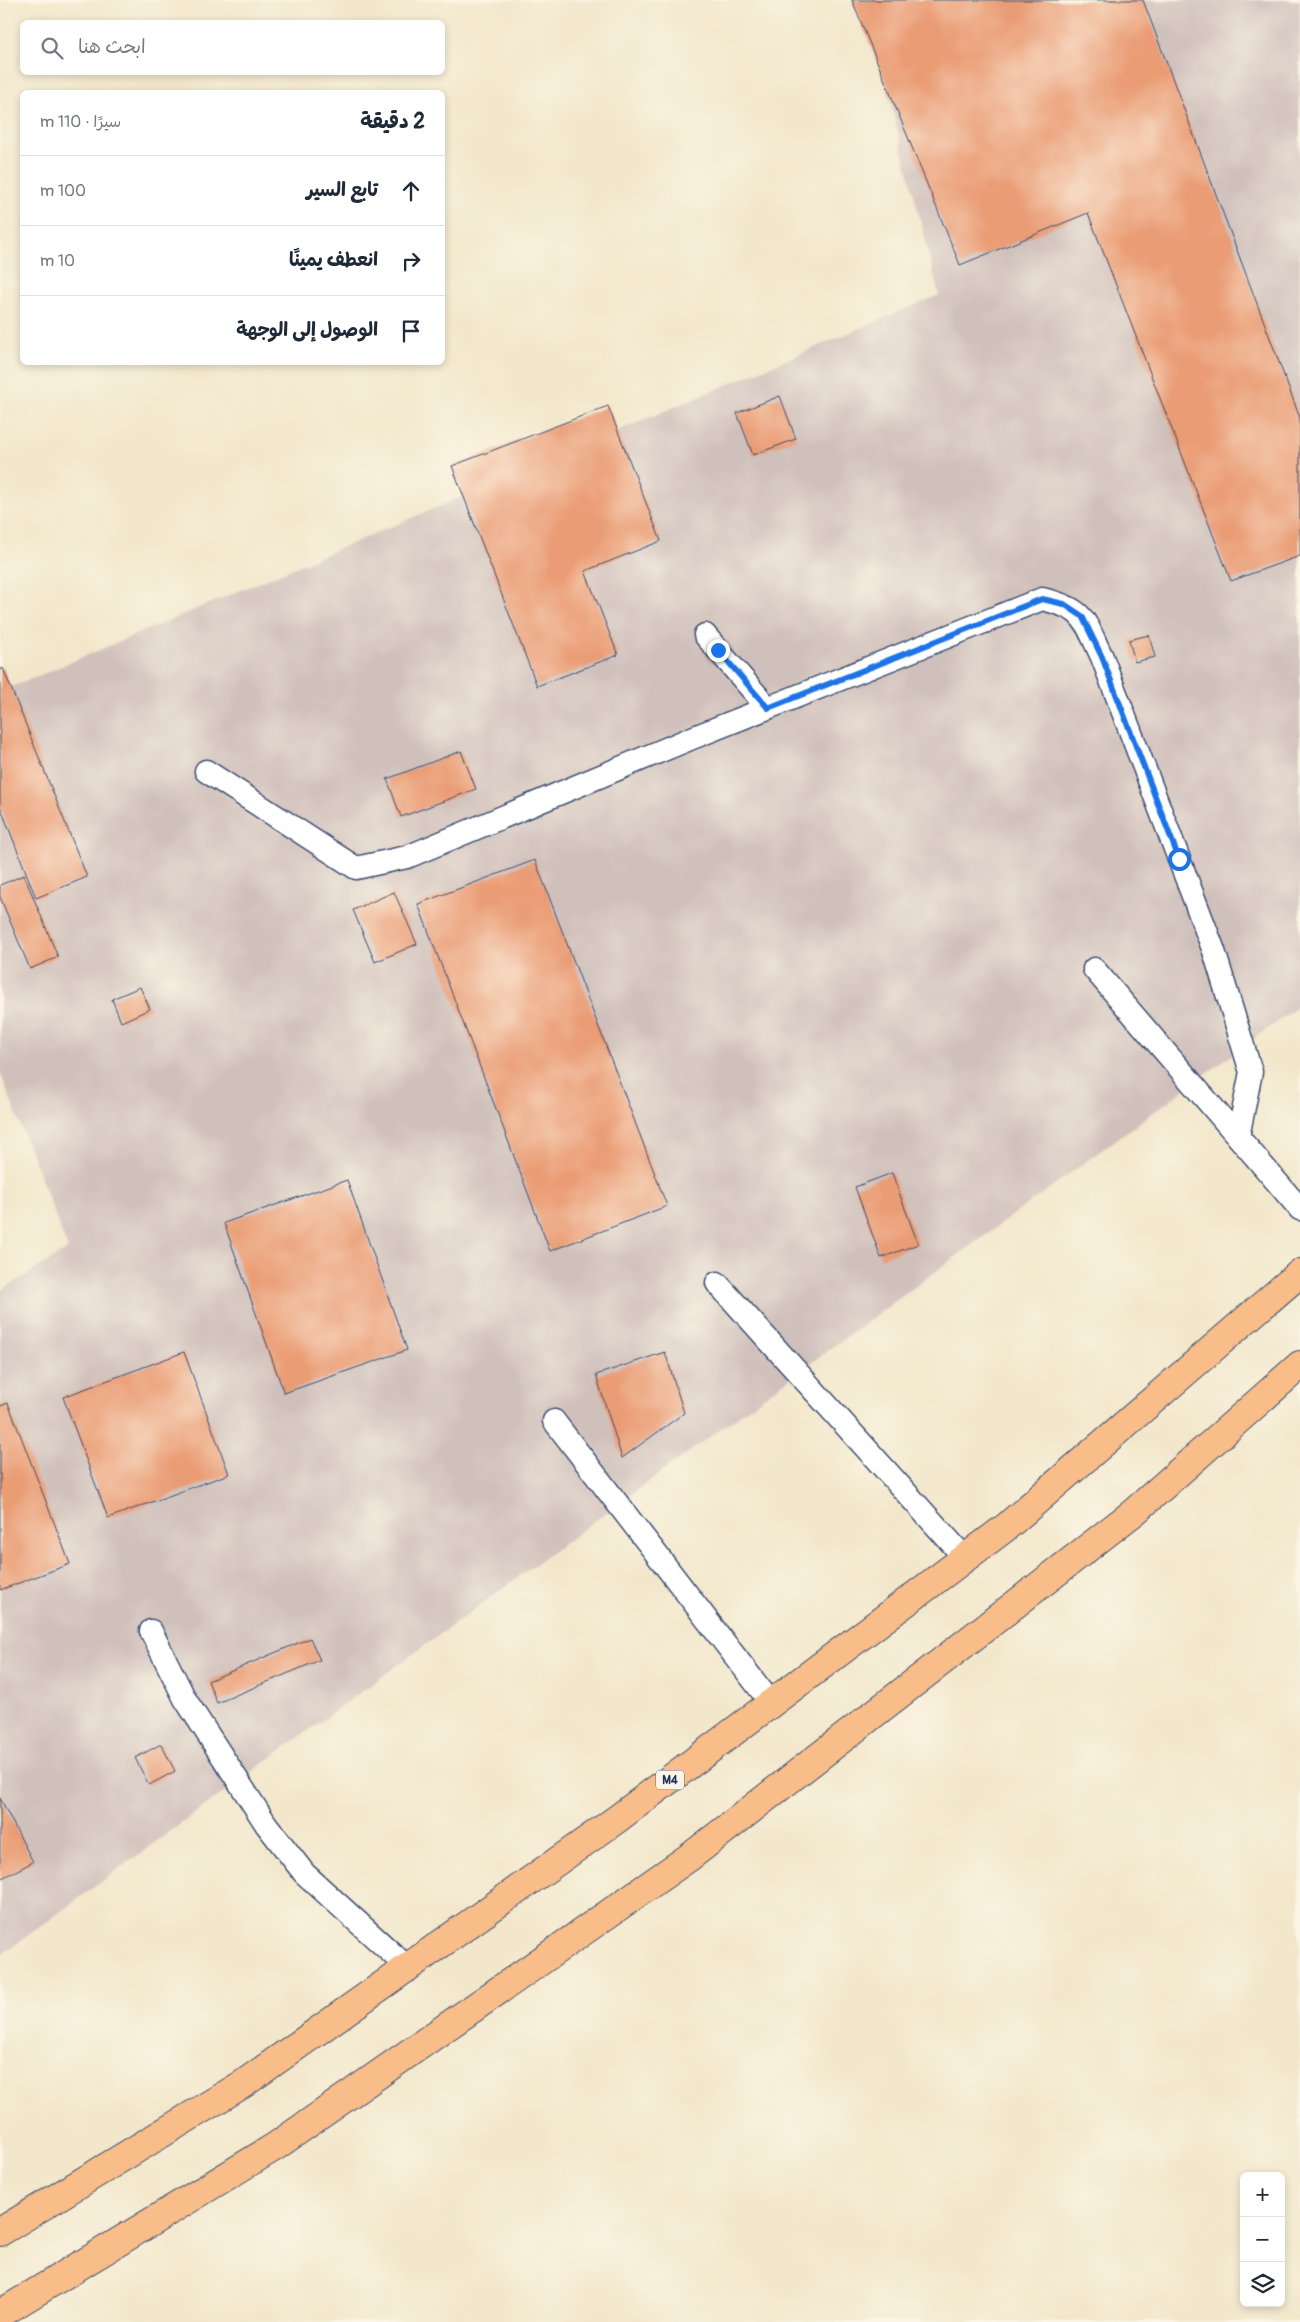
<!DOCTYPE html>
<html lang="ar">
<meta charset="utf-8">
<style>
:root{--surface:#fff;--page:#f2f2f3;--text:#1f2937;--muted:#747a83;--line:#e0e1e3}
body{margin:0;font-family:Pangolin,"Playpen Sans Arabic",sans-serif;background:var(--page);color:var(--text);direction:rtl}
.controls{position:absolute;right:15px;bottom:15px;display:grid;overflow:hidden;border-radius:8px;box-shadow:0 2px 8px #0003}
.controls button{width:45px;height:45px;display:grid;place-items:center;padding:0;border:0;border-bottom:1px solid var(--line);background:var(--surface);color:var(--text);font:25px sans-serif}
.stop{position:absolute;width:15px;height:15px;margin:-11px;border:4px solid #1a73e8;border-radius:50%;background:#fff}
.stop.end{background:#1a73e8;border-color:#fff;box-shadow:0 1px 5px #0008}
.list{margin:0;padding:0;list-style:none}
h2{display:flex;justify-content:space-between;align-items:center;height:65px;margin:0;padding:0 20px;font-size:21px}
h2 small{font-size:16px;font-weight:400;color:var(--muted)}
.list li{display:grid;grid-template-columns:32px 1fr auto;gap:15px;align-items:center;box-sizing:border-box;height:70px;padding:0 20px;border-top:1px solid var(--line)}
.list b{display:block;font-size:19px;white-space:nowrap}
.list em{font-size:16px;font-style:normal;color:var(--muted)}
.icon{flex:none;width:28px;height:28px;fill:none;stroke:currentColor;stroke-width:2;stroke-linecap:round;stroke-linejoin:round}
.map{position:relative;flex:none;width:1300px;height:2322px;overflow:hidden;direction:ltr}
.search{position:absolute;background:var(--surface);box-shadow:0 2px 8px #0003;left:20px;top:20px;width:425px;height:55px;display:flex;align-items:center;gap:12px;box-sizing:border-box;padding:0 18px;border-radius:8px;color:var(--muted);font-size:19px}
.panel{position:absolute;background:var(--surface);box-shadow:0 2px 8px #0003;left:20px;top:90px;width:425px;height:275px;border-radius:8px;direction:rtl}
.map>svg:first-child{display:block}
</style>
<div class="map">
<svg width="1300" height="2322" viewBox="0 0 1300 2322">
<rect width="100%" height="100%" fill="#fcf5e5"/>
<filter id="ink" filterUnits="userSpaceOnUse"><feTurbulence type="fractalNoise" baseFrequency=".02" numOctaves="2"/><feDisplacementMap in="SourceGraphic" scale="10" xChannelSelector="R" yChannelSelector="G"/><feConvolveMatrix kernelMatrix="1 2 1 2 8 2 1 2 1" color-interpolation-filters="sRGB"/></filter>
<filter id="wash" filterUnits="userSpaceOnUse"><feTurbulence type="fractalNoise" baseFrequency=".0096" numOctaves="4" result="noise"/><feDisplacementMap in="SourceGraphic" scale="20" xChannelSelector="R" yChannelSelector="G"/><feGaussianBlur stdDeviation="1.12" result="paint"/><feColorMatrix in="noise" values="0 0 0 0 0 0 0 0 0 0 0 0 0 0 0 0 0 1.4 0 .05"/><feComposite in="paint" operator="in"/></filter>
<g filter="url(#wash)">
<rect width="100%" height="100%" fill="#f2e7cb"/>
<!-- industrial -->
<path fill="#cfc0bb" d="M865,0H1300V1005L0,1956V1291L68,1249L0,1072V692L939,295Z"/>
<g id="blocks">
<!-- building -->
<path fill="#ea9c74" d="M852,0H1143L1300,418V556L1231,581L1088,213L960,265Z
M780,396L796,439L753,455L737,413Z
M608,406L661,541L585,571L618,655L537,686L452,466Z
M1149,635L1155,657L1135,662L1129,640Z
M3,668L87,877L36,898L0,806V669Z
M461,751L476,789L401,817L387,779Z
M535,860L667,1206L550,1251L418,904Z
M24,875L58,957L30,969L0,897V885Z
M394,892L417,944L375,962L353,910Z
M140,987L150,1009L121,1022L112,999Z
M892,1173L918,1244L881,1258L855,1187Z
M347,1180L407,1350L284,1393L224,1223Z
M184,1352L229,1474L108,1518L63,1397Z
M665,1352L684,1413L622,1458L596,1375Z
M8,1403L70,1564L0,1590V1406Z
M310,1638L320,1660L217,1703L208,1681Z
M161,1744L175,1771L149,1785L135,1758Z
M0,1798L33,1862L0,1879Z"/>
</g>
</g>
<g filter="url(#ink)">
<use href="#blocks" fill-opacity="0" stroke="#3b4b6e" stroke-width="1"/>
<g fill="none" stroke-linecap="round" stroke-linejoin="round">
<!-- service casing -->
<g stroke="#3b4b6e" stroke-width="25">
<path id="service" d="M705,635L768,708
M206,771L356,868L407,857L692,738L1042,599C1086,609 1084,620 1102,657L1214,951L1251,1072L1238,1137
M1094,969L1300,1209
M717,1283L965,1558
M554,1421L771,1703
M151,1631L185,1699L266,1824L304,1873L407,1967"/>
</g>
<!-- trunk casing -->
<g stroke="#3b4b6e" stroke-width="30">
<path id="trunk" d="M0,2232L243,2084L617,1819L1005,1528L1300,1273
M0,2314L276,2146L691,1856L1134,1512L1300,1365"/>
</g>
<!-- service -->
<use href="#service" stroke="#fff" stroke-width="22"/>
<!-- trunk -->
<use href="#trunk" stroke="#f8bd88" stroke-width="28"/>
</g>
</g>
<g fill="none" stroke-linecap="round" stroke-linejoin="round" filter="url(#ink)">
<!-- route -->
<path stroke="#1a73e8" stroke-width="6" d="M718,650L768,708L1042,599L1064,604L1082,616L1102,657L1179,859"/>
</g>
<g text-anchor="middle" stroke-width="4" stroke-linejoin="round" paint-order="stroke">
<!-- shield labels -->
<rect fill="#fcf5e5" stroke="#5e6a86" stroke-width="1" x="656" y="1770.5" width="28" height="19" rx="4"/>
<g font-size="12" font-weight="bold" fill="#1b2f5e">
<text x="670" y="1784">M4</text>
</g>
</g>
</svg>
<div class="controls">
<button>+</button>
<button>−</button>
<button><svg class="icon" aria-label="layers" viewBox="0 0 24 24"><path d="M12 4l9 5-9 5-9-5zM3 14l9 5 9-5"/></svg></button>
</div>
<div class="stop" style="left:1179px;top:859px"></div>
<div class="stop end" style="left:718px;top:650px"></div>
<div class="search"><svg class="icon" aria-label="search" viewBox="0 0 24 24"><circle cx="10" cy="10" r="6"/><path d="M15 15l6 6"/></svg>ابحث هنا</div>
<section class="panel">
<h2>2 دقيقة<small>سيرًا · 110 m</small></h2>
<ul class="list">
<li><svg class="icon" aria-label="ahead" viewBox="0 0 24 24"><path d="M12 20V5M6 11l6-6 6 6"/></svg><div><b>تابع السير</b></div><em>100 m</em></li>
<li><svg class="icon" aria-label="right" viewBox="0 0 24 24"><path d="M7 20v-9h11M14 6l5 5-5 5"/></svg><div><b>انعطف يمينًا</b></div><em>10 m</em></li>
<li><svg class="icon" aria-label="arrive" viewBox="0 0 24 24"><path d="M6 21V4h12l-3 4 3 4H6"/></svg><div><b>الوصول إلى الوجهة</b></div></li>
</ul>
</section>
</div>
